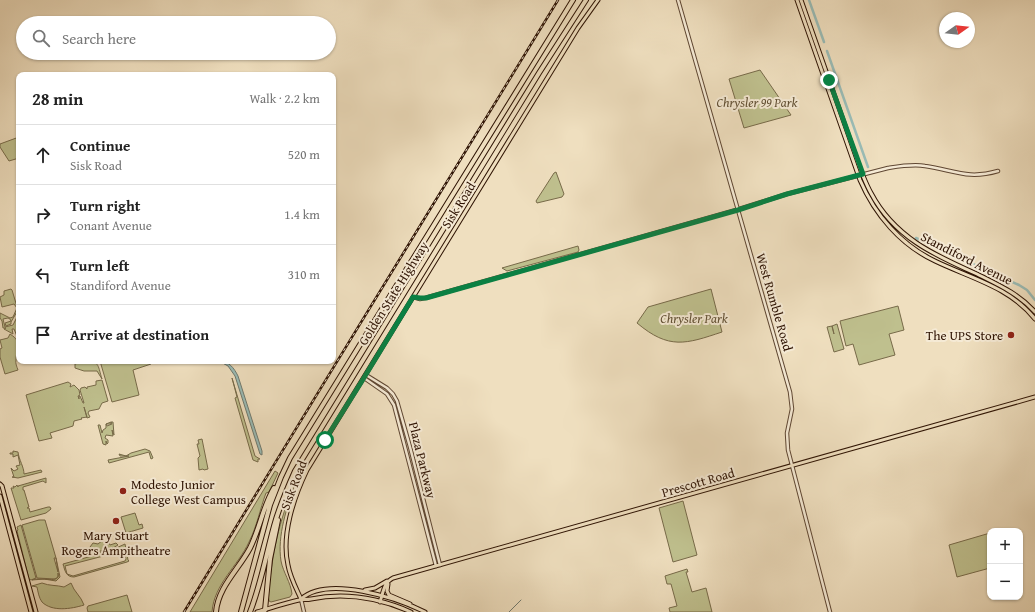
<!DOCTYPE html>
<meta charset="utf-8">
<style>
:root{--surface:#fff;--page:#f2f2f2;--text:#222;--muted:#767676;--line:#e0e0e0}
body{margin:0;font-family:"Gentium Book Plus",serif;background:var(--page);color:var(--text)}
.controls{position:absolute;right:12px;bottom:12px;display:grid;overflow:hidden;border-radius:8px;box-shadow:0 1px 3px #0004}
.controls button{width:36px;height:36px;display:grid;place-items:center;padding:0;border:0;border-bottom:1px solid var(--line);background:var(--surface);color:var(--text);font:20px sans-serif}
.compass{position:absolute;left:939px;top:12px;width:36px;height:36px;border-radius:50%;background:var(--surface);box-shadow:0 1px 3px #0004;rotate:75deg}
.stop{position:absolute;width:12px;height:12px;margin:-9px;border:3px solid #0b8043;border-radius:50%;background:#fff}
.stop.end{background:#0b8043;border-color:#fff;box-shadow:0 1px 4px #0008}
.list{margin:0;padding:0;list-style:none}
h2{display:flex;justify-content:space-between;align-items:center;height:52px;margin:0;padding:0 16px;font-size:17px}
h2 small{font-size:13px;font-weight:400;color:var(--muted)}
.list li{display:grid;grid-template-columns:26px 1fr auto;gap:12px;align-items:center;box-sizing:border-box;height:60px;padding:0 16px;border-top:1px solid var(--line)}
.list b{display:block;font-size:15px;white-space:nowrap}
.list p{margin:0;font-size:13px;white-space:nowrap;color:var(--muted)}
.list em{font-size:13px;font-style:normal;color:var(--muted)}
.icon{flex:none;width:22px;height:22px;fill:none;stroke:currentColor;stroke-width:2;stroke-linecap:round;stroke-linejoin:round}
.map{position:relative;flex:none;width:1035px;height:612px;overflow:hidden}
.search{position:absolute;background:var(--surface);box-shadow:0 1px 3px #0004;left:16px;top:16px;width:320px;height:44px;display:flex;align-items:center;gap:10px;box-sizing:border-box;padding:0 14px;border-radius:22px;color:var(--muted);font-size:15px}
.panel{position:absolute;background:var(--surface);box-shadow:0 1px 3px #0004;left:16px;top:72px;width:320px;height:292px;border-radius:8px}
.map>svg:first-child{display:block}
</style>
<div class="map">
<svg width="1035" height="612" viewBox="0 0 1035 612">
<rect width="100%" height="100%" fill="#efdfbf"/>
<filter id="stains"><feTurbulence type="fractalNoise" baseFrequency=".005" numOctaves="4"/><feColorMatrix values="0 0 0 0 .2 0 0 0 0 .09 0 0 0 0 .02 0 0 0 .5 -.17"/></filter>
<radialGradient id="worn" r=".72"><stop offset=".6" stop-color="#630" stop-opacity="0"/><stop offset="1" stop-color="#630" stop-opacity=".3"/></radialGradient>
<!-- green -->
<path fill="#bfc08e" stroke="#776a49" fill-rule="evenodd" d="M760,70L791,115L744,128L729,79Z
M19,137V158L9,161L0,147V144Z
M556,172L564,194L562,197L537,203L536,201L554,173Z
M578,246L579,250L578,252L507,271L502,268Z
M11,289L12,290L18,310L11,322V324L6,326L5,323L11,321L10,319L8,318L3,319L5,327L13,325L19,313V341L14,329H12L13,334L4,329L6,328H3L2,321L0,318V313L10,318L13,317L17,308L14,304L2,307L0,297L4,295V291Z
M711,289L722,332C686,344 669,350 637,323L648,307Z
M898,306L904,330L889,334L895,355L859,365L853,344L846,346L840,321Z
M837,324L844,349L834,352L827,327L832,326L834,334L832,326Z
M10,334C24,343 16,348 16,360C15,363 17,367 18,370L5,374L0,357V349L2,348L0,340L8,338Z
M86,361C100,361 98,367 102,379L97,371H84L75,368V364Z
M100,361H150L151,364L133,370L139,395L112,402Z
M232,378L255,456L260,459H258V462L253,460L235,398L237,397Z
M102,380L108,401L102,403L99,409L89,411L88,413L90,417L87,418L84,407L87,417L81,418L82,419L74,421L73,426L50,433L52,438L39,441L26,395L68,382L71,384L70,387L74,385L79,390L80,395L78,396L79,399V396H80L83,403H84L80,390L81,388L85,387L87,389V387L96,385V381Z
M111,422H113L114,435L112,430L113,436L106,435L105,438L108,440V443L107,444L106,441V445L103,444L98,425H100L102,433L103,430L106,428V424L111,422V424H106L107,426L112,424Z
M202,439L208,469L204,470L203,469L199,470L198,458L200,456L197,444H199L198,440Z
M145,449L150,451L153,458L151,459L149,452L109,463L108,460L129,456H120L119,454L126,456L131,453Z
M13,451L18,452C19,460 24,467 24,474L41,470L42,472L18,478L12,477H14L11,468L14,471L18,469L16,466L20,465L18,455L13,457V454H10V453H13Z
M275,471L278,473L269,492L266,493C260,509 257,526 249,542C238,566 214,584 212,612H190Z
M46,478V483L43,481L23,487V490H24L29,507L27,508H29L30,512L48,507H50L51,509L46,513L21,520L11,488H14L13,486L15,487L17,485L18,487V486Z
M295,484C287,507 277,536 281,561C283,572 291,583 292,594L290,597L271,602L269,601L268,594C273,553 278,522 295,484Z
M683,501L697,555L673,562L659,508Z
M135,513L139,525L142,524L143,528L126,533L121,517Z
M39,520H45L56,558H54L58,572L56,558L60,577L56,581L44,579L32,580C40,576 61,585 58,573V577L55,579L37,578L22,525Z
M21,525L36,578L31,580L29,579L17,531L18,530L17,527Z
M990,533V568L957,577L949,545Z
M103,540L109,543L110,545L116,543L118,545L113,548L92,553L90,547L93,543L98,544Z
M125,544L128,560L129,561L127,562L74,577C66,577 65,571 63,564L92,556V554L114,549ZM121,550L124,551L126,559L125,561L73,576L67,574L65,566L115,553Z
M687,569L688,572H686L692,592L706,588L712,612H670L669,608L677,606L671,584H667L665,576Z
M42,583C49,586 57,585 64,587L71,583C74,592 81,596 84,605C71,609 52,612 42,602C39,598 38,592 37,587L32,586Z
M127,595L132,612H88L87,608L88,606Z"/>
<!-- water -->
<path fill="#9abcb6" stroke="#6f796f" d="M219,361C229,361 234,368 238,376L262,451V455L260,454L235,376L228,366Z"/>
<g fill="none" stroke-linecap="round" stroke-linejoin="round">
<!-- stream -->
<path stroke="#6f796f" stroke-width="1" d="M509,612L521,600"/>
<!-- canal -->
<path stroke="#9abcb6" stroke-width="2.5" d="M809,0L824,42
M827,51L868,167
M916,238L1019,285L1027,290L1035,300"/>
<!-- minor casing -->
<g stroke="#5f4733" stroke-width="4.5">
<path id="minor" d="M678,0L790,392L792,409L787,433L788,450L830,612
M413,297L420,299L425,298L736,210L787,194L888,168C901,166 913,164 925,166C954,170 967,180 998,171
M366,375L387,388L393,394L397,401L410,447L440,565
M364,378L387,394L394,405L436,566
M301,599L304,612"/>
</g>
<!-- major casing -->
<g stroke="#2f1404" stroke-width="5">
<path id="major" d="M797,0L860,180C875,215 901,245 935,261C970,278 1010,287 1035,319
M801,0L861,171C864,178 867,186 871,193C894,237 934,255 977,274C999,285 1019,294 1035,312
M0,484L2,486L36,612
M0,496L31,612
M388,584L387,591L389,595L410,604
M365,590L375,588L387,581
M301,599C296,588 290,577 288,565C281,535 294,497 307,470L578,28L598,0
M301,599C328,575 397,598 425,612
M380,602C383,593 384,582 393,578L1035,397
M257,612C271,608 285,603 299,600C303,599 307,600 311,599C346,592 379,598 411,612"/>
</g>
<!-- highway casing -->
<g stroke="#2f1404" stroke-width="6">
<path id="highway" d="M216,612C218,587 239,569 250,548C260,528 263,506 274,488
M241,612L270,505L281,477L290,458L573,0
M250,612C261,584 266,555 274,526C279,507 287,489 295,471L539,73L586,0
M263,612L265,610L270,559L278,520"/>
</g>
<!-- minor -->
<use href="#minor" stroke="#f5ead5" stroke-width="2.5"/>
<!-- major -->
<use href="#major" stroke="#efdfbf" stroke-width="3"/>
<!-- highway -->
<use href="#highway" stroke="#efdfbf" stroke-width="4"/>
<!-- rail casing -->
<g stroke="#2f1404" stroke-width="2.5">
<path id="rail" d="M184,612L558,0"/>
</g>
<!-- rail -->
<use href="#rail" stroke="#f5ead5" stroke-width="1" stroke-dasharray="3" stroke-linecap="butt"/>
</g>
<g fill="none" stroke-linecap="round" stroke-linejoin="round">
<!-- route -->
<path stroke="#0b8043" stroke-width="5" d="M325,440L362,381L413,297L420,298H426L738,210L787,194L863,174L829,80"/>
</g>
<!-- markers -->
<g fill="#8f2418" stroke="#f5ead5" stroke-width="1.5">
<circle cx="1011" cy="335" r="4"/>
<circle cx="123" cy="491" r="4"/>
<circle cx="116" cy="521" r="4"/>
</g>
<g text-anchor="middle" stroke-width="4" stroke-linejoin="round" paint-order="stroke">
<!-- park labels -->
<g font-size="13" font-style="italic" fill="#615034" stroke="#f5ead5">
<text x="757" y="107">Chrysler 99 Park</text>
<text x="694" y="323">Chrysler Park</text>
</g>
<!-- street labels -->
<g font-size="13" fill="#2f1404" stroke="#f5ead5">
<text transform="translate(458 205) rotate(-58)" y="5">Sisk Road</text>
<text transform="translate(967 258) rotate(27)" y="5">Standiford Avenue</text>
<text transform="translate(393 293) rotate(-58)" y="5">Golden State Highway</text>
<text transform="translate(775 302) rotate(74)" y="5">West Rumble Road</text>
<text transform="translate(423 460) rotate(76)" y="5">Plaza Parkway</text>
<text transform="translate(698 482) rotate(-16)" y="5">Prescott Road</text>
<text transform="translate(293 485) rotate(-69)" y="5">Sisk Road</text>
</g>
<!-- poi labels -->
<g font-size="13" fill="#2f1404" stroke="#f5ead5" text-anchor="end">
<text x="1003" y="340">The UPS Store</text>
<text x="131" y="489" text-anchor="start">Modesto Junior<tspan x="131" dy="15">College West Campus</tspan></text>
<text x="116" y="540" text-anchor="middle">Mary Stuart<tspan x="116" dy="15">Rogers Ampitheatre</tspan></text>
</g>
</g>
<rect width="100%" height="100%" filter="url(#stains)"/>
<rect width="100%" height="100%" fill="url(#worn)"/>
</svg>
<div class="controls">
<button>+</button>
<button>−</button>
</div>
<svg class="compass" viewBox="-18 -18 36 36"><path d="M0-13l5 13h-10z" fill="#e53935"/><path d="M0 13l5-13h-10z" fill="#767676"/></svg>
<div class="stop" style="left:325px;top:440px"></div>
<div class="stop end" style="left:829px;top:80px"></div>
<div class="search"><svg class="icon" aria-label="search" viewBox="0 0 24 24"><circle cx="10" cy="10" r="6"/><path d="M15 15l6 6"/></svg>Search here</div>
<section class="panel">
<h2>28 min<small>Walk · 2.2 km</small></h2>
<ul class="list">
<li><svg class="icon" aria-label="ahead" viewBox="0 0 24 24"><path d="M12 20V5M6 11l6-6 6 6"/></svg><div><b>Continue</b><p>Sisk Road</p></div><em>520 m</em></li>
<li><svg class="icon" aria-label="right" viewBox="0 0 24 24"><path d="M7 20v-9h11M14 6l5 5-5 5"/></svg><div><b>Turn right</b><p>Conant Avenue</p></div><em>1.4 km</em></li>
<li><svg class="icon" aria-label="left" viewBox="0 0 24 24"><path d="M17 20v-9H6M10 6l-5 5 5 5"/></svg><div><b>Turn left</b><p>Standiford Avenue</p></div><em>310 m</em></li>
<li><svg class="icon" aria-label="arrive" viewBox="0 0 24 24"><path d="M6 21V4h12l-3 4 3 4H6"/></svg><div><b>Arrive at destination</b></div></li>
</ul>
</section>
</div>
